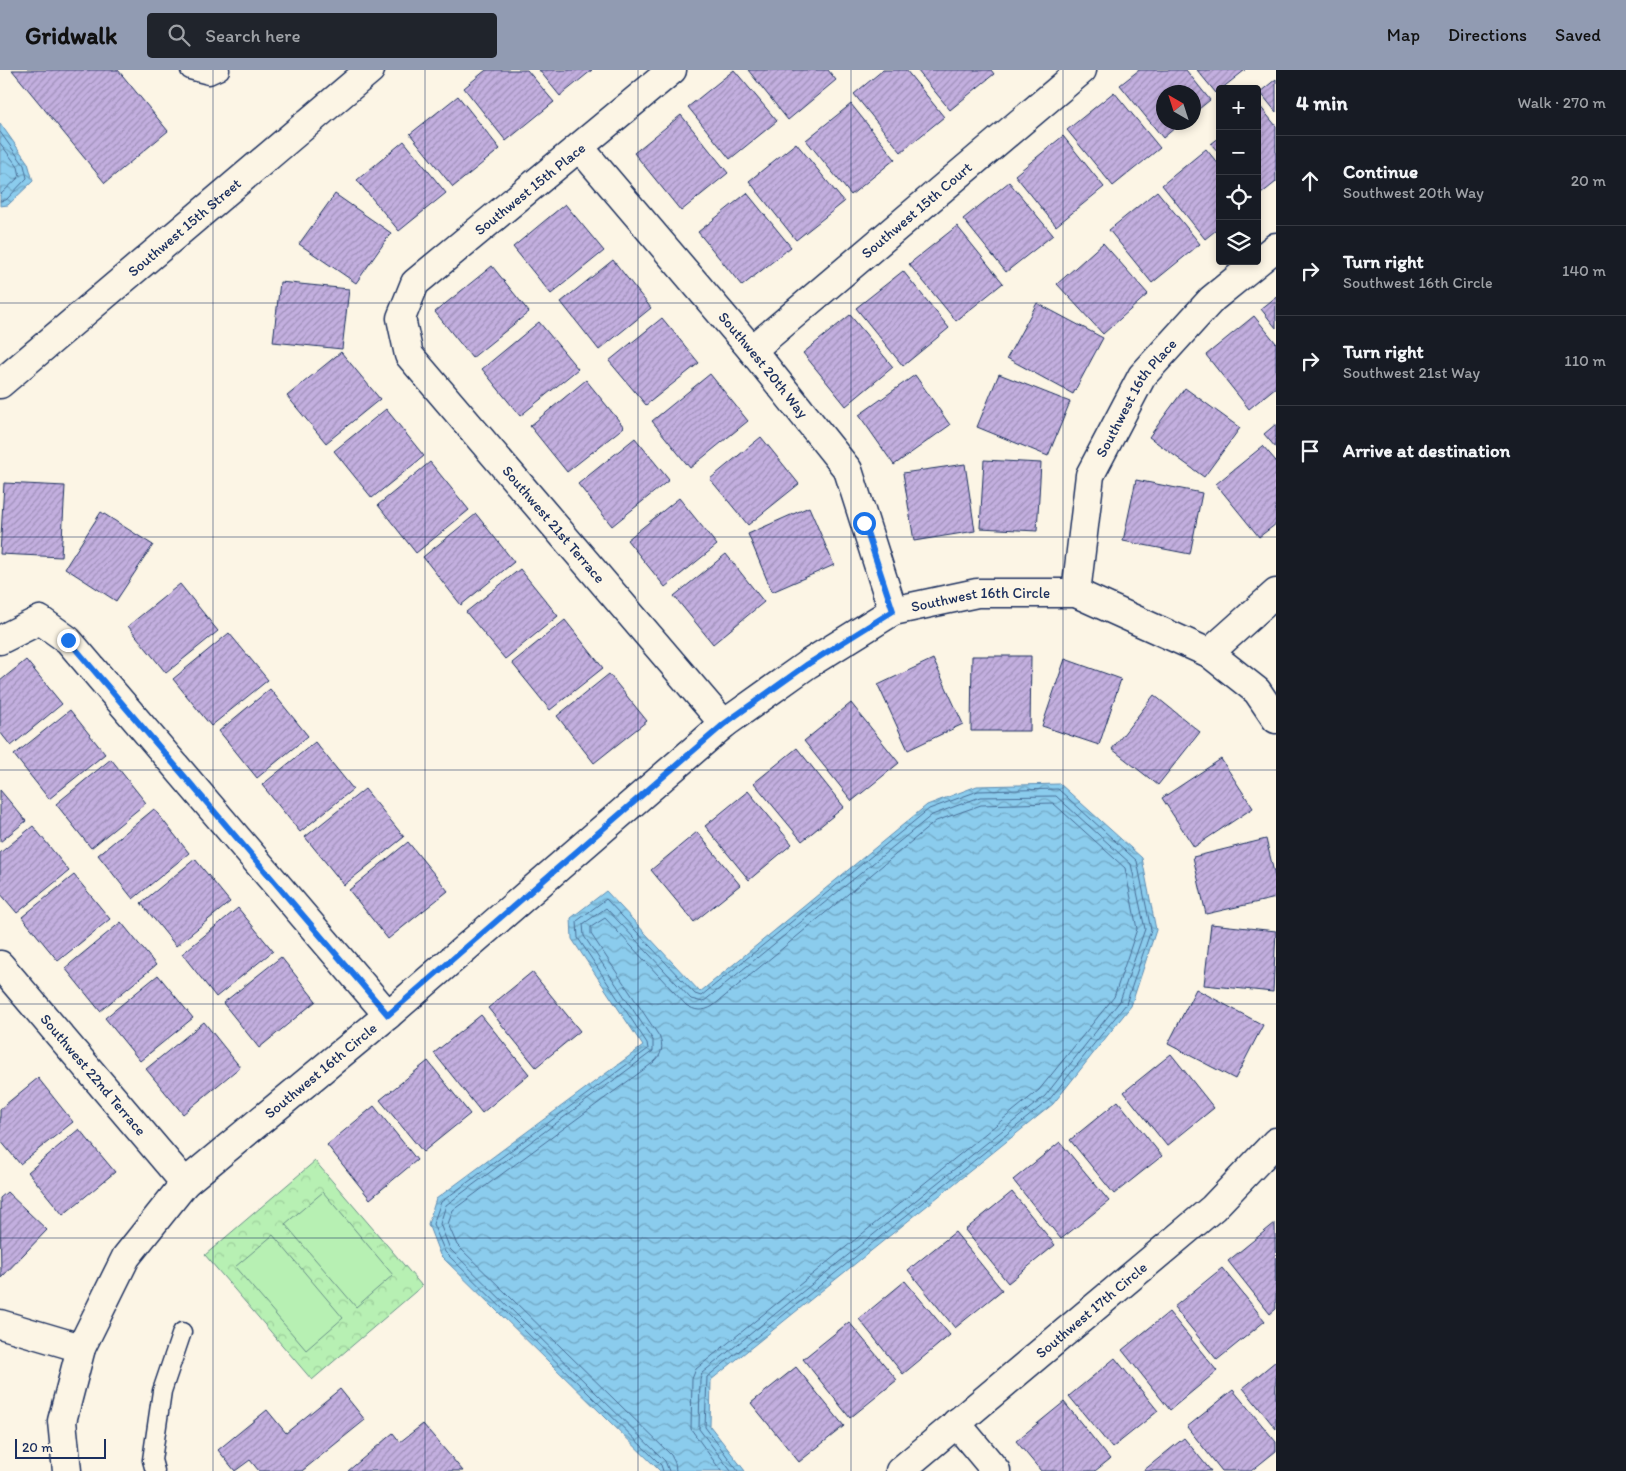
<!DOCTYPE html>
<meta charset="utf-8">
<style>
:root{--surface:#171b24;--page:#20242c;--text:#f1f3f6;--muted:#9ea1a6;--line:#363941;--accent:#919bb2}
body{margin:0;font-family:Itim,sans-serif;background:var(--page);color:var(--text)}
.controls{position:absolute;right:15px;top:15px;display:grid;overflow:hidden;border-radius:5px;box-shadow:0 2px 8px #0003}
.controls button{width:45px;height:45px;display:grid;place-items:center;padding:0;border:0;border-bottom:1px solid var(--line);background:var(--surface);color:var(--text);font:25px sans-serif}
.compass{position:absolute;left:1156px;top:15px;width:45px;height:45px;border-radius:50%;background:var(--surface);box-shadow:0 2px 8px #0003;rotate:321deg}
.scale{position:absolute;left:15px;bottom:12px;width:91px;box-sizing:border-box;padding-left:5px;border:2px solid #1b2f5e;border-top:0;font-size:14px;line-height:18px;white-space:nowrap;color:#1b2f5e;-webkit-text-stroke:4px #fcf5e5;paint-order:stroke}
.stop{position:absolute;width:15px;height:15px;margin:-11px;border:4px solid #1a73e8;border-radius:50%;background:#fff}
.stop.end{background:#1a73e8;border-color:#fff;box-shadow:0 1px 5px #0008}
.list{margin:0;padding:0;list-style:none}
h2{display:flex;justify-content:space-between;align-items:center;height:65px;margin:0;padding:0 20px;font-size:21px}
h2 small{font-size:16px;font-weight:400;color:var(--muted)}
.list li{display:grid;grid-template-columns:32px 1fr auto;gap:15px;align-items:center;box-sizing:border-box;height:90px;padding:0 20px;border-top:1px solid var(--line)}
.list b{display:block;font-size:19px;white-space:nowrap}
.list p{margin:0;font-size:16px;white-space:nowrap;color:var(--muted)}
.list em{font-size:16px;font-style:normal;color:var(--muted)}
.icon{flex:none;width:28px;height:28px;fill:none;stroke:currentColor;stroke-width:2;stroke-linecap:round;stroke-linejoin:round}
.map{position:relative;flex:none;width:1276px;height:1401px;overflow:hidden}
header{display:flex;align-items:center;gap:30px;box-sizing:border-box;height:70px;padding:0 25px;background:var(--accent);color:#111}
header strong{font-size:24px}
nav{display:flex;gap:28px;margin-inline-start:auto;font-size:18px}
.search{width:350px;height:45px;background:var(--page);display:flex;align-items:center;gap:12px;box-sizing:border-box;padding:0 18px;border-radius:5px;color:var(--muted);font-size:19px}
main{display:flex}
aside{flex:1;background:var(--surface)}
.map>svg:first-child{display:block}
</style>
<header>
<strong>Gridwalk</strong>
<div class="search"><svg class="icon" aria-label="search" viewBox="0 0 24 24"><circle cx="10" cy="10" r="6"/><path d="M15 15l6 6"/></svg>Search here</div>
<nav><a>Map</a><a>Directions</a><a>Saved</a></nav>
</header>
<main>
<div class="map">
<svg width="1276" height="1401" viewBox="0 0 1276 1401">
<defs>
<pattern id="forest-crowns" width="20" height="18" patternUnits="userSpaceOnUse" patternTransform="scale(1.25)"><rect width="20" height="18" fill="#b7f0b3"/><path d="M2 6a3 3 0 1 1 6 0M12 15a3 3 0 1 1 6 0" fill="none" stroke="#9dce9c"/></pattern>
<pattern id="water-waves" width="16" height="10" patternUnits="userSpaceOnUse" patternTransform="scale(1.25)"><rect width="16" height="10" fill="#8bcced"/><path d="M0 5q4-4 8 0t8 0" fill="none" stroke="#71a6c3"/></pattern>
<pattern id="building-hatch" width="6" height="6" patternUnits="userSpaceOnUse" patternTransform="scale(1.25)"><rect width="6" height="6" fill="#c3afdf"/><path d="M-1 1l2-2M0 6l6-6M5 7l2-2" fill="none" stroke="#9e8fb8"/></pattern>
</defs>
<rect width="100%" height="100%" fill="#fcf5e5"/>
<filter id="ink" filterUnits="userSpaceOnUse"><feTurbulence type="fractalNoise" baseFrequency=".02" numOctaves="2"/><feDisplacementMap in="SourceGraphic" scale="10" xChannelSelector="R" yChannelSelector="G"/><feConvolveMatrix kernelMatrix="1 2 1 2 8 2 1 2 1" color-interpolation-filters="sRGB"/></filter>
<g filter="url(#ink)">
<!-- forest -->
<path fill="url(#forest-crowns)" stroke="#699088" d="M315,1091L422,1216L312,1310L205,1185Z"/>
<!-- garden -->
<path fill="#b7f0b3" stroke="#699088" d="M323,1122L393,1205L356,1237L285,1154Z
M273,1165L343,1248L306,1280L235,1197Z"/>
<!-- water -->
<path fill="url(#water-waves)" stroke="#5e8db4" d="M0,53L28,93L33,111L8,135L0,136Z
M1060,714L1142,788L1156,860L1131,936L1053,1034L711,1310L710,1356L745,1401H660L440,1185L428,1154L436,1129L643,976L572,869L571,848L606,821L700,922L927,735L977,716Z"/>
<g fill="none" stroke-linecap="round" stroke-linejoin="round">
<!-- shore -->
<path stroke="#486e97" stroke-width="1" d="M0,62L24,95L27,108L6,130L0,131
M0,73L18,97L20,106L0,125
M663,1401L661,1395L445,1182L433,1154L441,1132L648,979L647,973L578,868L577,851L606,829L695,924L701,926L929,739L978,721L1058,719L1137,791L1151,860L1126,934L1049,1030L707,1307L705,1357L738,1401
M669,1401L665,1391L450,1179L440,1154L446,1135L653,981V970L584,866L583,854L606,838L691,929L703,932L932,745L980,727L1056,726L1131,794L1145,859L1120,931L1045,1026L702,1303L700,1310L699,1359L731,1401
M676,1401L675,1393L671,1385L457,1175L448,1154L453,1140L654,992C662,985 664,976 659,966L591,864V857L605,848L686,935C695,941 703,942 713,936L936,751L981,735L1053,733L1125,798L1137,859L1114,927L1039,1020L696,1299L692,1309L691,1359L721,1401"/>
</g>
<!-- building -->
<path fill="url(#building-hatch)" stroke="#1b2f5e" d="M12,0H118L168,61L105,113Z
M486,0H527L554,32L506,71L464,18Z
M539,0H592L560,26Z
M734,0L777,51L730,89L688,37Z
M748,0H828L836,10L788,50Z
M883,0H906L944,47L901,82L854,24Z
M917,0H991L994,4L950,40Z
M1139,0H1186L1210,30L1194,43V22H1164V52H1182L1163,68L1120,15Z
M1197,0H1245L1216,23Z
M1276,9V42L1260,22Z
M1114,22L1160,78L1113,116L1067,60Z
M458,26L500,79L453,117L410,64Z
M851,34L895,89L851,125L806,70Z
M1259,35L1276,56V112L1257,127Z
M681,45L728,103L681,141L634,83Z
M1063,66L1104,117L1056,156L1015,105Z
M1220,67V84L1211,74Z
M404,71L446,123L399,161L357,110Z
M796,73L844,132L796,170L749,111Z
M1206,79L1220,96V157L1205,169L1162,115Z
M1009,112L1053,165L1006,202L963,149Z
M1157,121L1200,174L1152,213L1109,160Z
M747,123L791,177L742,216L698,162Z
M335,124L391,163L356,213L299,174Z
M565,134L604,181L551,224L513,177Z
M957,156L1003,213L956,251L909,194Z
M1103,173L1148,224L1103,264L1057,214Z
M613,190L651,238L599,280L561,232Z
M492,196L529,242L472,288L435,242Z
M903,201L949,258L903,296L856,238Z
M280,212L349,219L342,279L273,272Z
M1276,227V258L1261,239Z
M1037,233L1103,268L1073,324L1007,288Z
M850,245L893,297L846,336L803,283Z
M1254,246L1276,273V317L1249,339L1206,285Z
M662,248L699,293L646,335L609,291Z
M539,252L578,299L520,346L482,299Z
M341,282L380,329L326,373L287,326Z
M710,304L748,351L690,398L652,351Z
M999,304L1070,332L1048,386L977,357Z
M915,305L950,355L894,395L859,345Z
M586,310L624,357L567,402L530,356Z
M1185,318L1240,358L1204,407L1149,367Z
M386,339L424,386L372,428L334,381Z
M1276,354V378L1264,364Z
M761,367L799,414L748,455L710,409Z
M635,368L669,410L612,456L578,414Z
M1263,376L1276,391V454L1259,467L1216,414Z
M984,390L1041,393L1037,461L980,458Z
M430,392L469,440L416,483L378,435Z
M965,394L975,461L914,471L903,403Z
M1136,410L1202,423L1190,484L1123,471Z
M4,413L65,416L61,487L0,484Z
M679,428L717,475L665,517L627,470Z
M809,437L834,495L772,522L748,464Z
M101,442L153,475L116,531L65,498Z
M476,444L514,492L461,535L423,487Z
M726,484L764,532L713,574L674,526Z
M520,499L558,546L505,589L466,542Z
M180,514L218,561L166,603L128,556Z
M565,550L603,598L550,640L512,593Z
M229,563L268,610L211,656L173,609Z
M972,586H1031L1030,661H971Z
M933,589L963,654L908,680L878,615Z
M1065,589L1121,609L1099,675L1042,656Z
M26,590L62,634L11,676L0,662V611Z
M609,604L647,651L594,693L557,646Z
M270,619L308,666L257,708L219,661Z
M1154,625L1200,662L1158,715L1112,679Z
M851,633L899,693L852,731L804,671Z
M70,640L105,684L49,729L14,685Z
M315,672L353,719L300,762L262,715Z
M797,678L844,737L802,771L754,713Z
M111,689L146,733L91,778L56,734Z
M1221,689L1253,738L1194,777L1162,728Z
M365,719L404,767L344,815L305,767Z
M0,720L26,751L0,772Z
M748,721L792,774L749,810L705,756Z
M154,739L189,783L133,829L98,785Z
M33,756L69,801L17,843L0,823V783Z
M697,762L740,815L694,852L651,800Z
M1266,769L1276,811V828L1206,844L1193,787Z
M408,772L448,821L388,869L349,820Z
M195,789L230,832L176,876L141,833Z
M74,805L110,849L58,891L22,847Z
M238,838L273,881L216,927L182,884Z
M121,852L156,895L100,941L65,898Z
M1211,854L1276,861L1273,922L1204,915Z
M281,887L316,931L259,978L223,933Z
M532,902L580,961L536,997L488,938Z
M158,905L193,948L140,991L105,948Z
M1196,919L1263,955L1235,1009L1168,974Z
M481,945L529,1004L482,1043L434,983Z
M204,952L240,997L183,1044L146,999Z
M1171,984L1214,1038L1167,1076L1124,1022Z
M428,991L470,1044L423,1082L380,1030Z
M38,1008L73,1052L20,1094L0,1070V1039Z
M1118,1031L1162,1086L1114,1124L1070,1070Z
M374,1036L417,1090L370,1129L327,1075Z
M79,1059L115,1102L63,1145L28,1102Z
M1060,1072L1109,1131L1061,1169L1013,1110Z
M7,1122L47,1160L1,1208L0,1128Z
M1012,1122L1055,1175L1008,1213L965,1160Z
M1275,1153L1276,1239L1270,1244L1228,1191Z
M955,1162L1002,1220L955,1258L908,1200Z
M1222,1198L1265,1251L1217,1290L1174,1237Z
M905,1211L950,1265L903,1304L859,1249Z
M1169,1242L1217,1301L1170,1340L1122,1280Z
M849,1252L897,1310L850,1348L803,1289Z
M1115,1288L1158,1341L1112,1378L1069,1326Z
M1276,1291V1359L1243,1318Z
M796,1297L844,1356L799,1392L751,1333Z
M340,1319L365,1350L302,1401H259L250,1390L235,1401L218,1380L267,1340L286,1363Z
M1233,1320L1276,1372V1381L1251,1401H1222L1187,1357Z
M1064,1332L1110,1389L1095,1401H1041L1016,1371Z
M423,1354L463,1401H348L393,1363L400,1372Z
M1184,1368L1211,1401H1143Z"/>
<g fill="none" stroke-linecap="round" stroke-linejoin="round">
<!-- service casing -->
<g stroke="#1b2f5e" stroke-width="21">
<path id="service" d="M190,0L209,5L220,0
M155,1401L152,1390L162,1321L182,1262"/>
</g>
<!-- minor casing -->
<g stroke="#1b2f5e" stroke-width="31">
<g id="minor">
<path id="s1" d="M672,0L415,213L401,248L409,285L724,654"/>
<path id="s2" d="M580,78L752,280L848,400L893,541"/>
<path id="s3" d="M752,280L1082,0"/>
<path id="s4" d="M0,314L370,0"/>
<path id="s5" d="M1076,523L1090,405L1142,306L1212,229L1276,177"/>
<path d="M0,570L40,550L68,570L388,945"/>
<path d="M1209,583L1276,523"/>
<path id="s6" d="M0,895L185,1113"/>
<path d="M0,1254L81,1278"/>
<path d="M956,1353L996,1401"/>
<path id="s7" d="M67,1401L62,1351L81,1278L126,1187L185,1113L388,945L724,654L808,594L893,541L977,523H1076L1209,583L1257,621L1276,649"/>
<path id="s8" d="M900,1401L1213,1138L1276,1072"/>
</g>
</g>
<!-- service -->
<use href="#service" stroke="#fcf5e5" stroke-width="18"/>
<!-- minor -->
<use href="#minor" stroke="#fcf5e5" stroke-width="28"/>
</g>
</g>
<g fill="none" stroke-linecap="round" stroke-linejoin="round" filter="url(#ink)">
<!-- route -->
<path stroke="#1a73e8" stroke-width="6" d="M68,570L388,945L724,654L808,594L893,541L864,453"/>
</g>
<!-- grid -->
<path fill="none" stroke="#1b2f5e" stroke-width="1" stroke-opacity="0.55" d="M213,0V1401M425,0V1401M638,0V1401M851,0V1401M1063,0V1401M0,233H1276M0,467H1276M0,700H1276M0,934H1276M0,1168H1276"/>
<g text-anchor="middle" stroke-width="4" stroke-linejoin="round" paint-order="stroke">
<!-- street labels -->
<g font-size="15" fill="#1b2f5e" stroke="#fcf5e5">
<text transform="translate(530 119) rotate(-39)" y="5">Southwest 15th Place</text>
<text dy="5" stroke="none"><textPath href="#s3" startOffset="216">Southwest 15th Court</textPath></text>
<text dy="5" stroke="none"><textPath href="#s4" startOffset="242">Southwest 15th Street</textPath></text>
<text dy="5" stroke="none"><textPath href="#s2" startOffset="284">Southwest 20th Way</textPath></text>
<text dy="5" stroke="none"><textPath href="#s5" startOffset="209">Southwest 16th Place</textPath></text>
<text dy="5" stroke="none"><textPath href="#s1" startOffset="632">Southwest 21st Terrace</textPath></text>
<text dy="5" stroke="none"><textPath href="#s7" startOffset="1322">Southwest 16th Circle</textPath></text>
<text dy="5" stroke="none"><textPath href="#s7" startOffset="498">Southwest 16th Circle</textPath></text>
<text dy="5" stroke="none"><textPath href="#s6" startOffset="144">Southwest 22nd Terrace</textPath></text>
<text dy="5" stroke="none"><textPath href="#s8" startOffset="250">Southwest 17th Circle</textPath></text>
</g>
</g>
</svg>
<div class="controls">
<button>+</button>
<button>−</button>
<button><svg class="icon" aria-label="locate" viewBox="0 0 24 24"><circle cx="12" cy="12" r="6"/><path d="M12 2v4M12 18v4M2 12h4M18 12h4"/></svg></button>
<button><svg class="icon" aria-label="layers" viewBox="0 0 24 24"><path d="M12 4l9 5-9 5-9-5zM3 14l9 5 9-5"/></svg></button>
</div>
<svg class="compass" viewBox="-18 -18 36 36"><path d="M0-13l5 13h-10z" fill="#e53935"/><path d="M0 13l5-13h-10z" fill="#9ea1a6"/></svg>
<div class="scale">20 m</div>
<div class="stop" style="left:864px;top:453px"></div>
<div class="stop end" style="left:68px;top:570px"></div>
</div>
<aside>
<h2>4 min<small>Walk · 270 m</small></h2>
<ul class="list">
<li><svg class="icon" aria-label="ahead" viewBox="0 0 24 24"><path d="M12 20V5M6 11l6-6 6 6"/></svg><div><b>Continue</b><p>Southwest 20th Way</p></div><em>20 m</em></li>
<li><svg class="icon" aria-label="right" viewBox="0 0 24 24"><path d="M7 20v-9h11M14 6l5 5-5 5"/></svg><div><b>Turn right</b><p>Southwest 16th Circle</p></div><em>140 m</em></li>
<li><svg class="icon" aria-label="right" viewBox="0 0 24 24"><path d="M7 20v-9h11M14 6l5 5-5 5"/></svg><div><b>Turn right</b><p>Southwest 21st Way</p></div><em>110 m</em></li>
<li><svg class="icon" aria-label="arrive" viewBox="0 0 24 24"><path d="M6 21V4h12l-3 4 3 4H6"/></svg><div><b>Arrive at destination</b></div></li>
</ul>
</aside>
</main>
